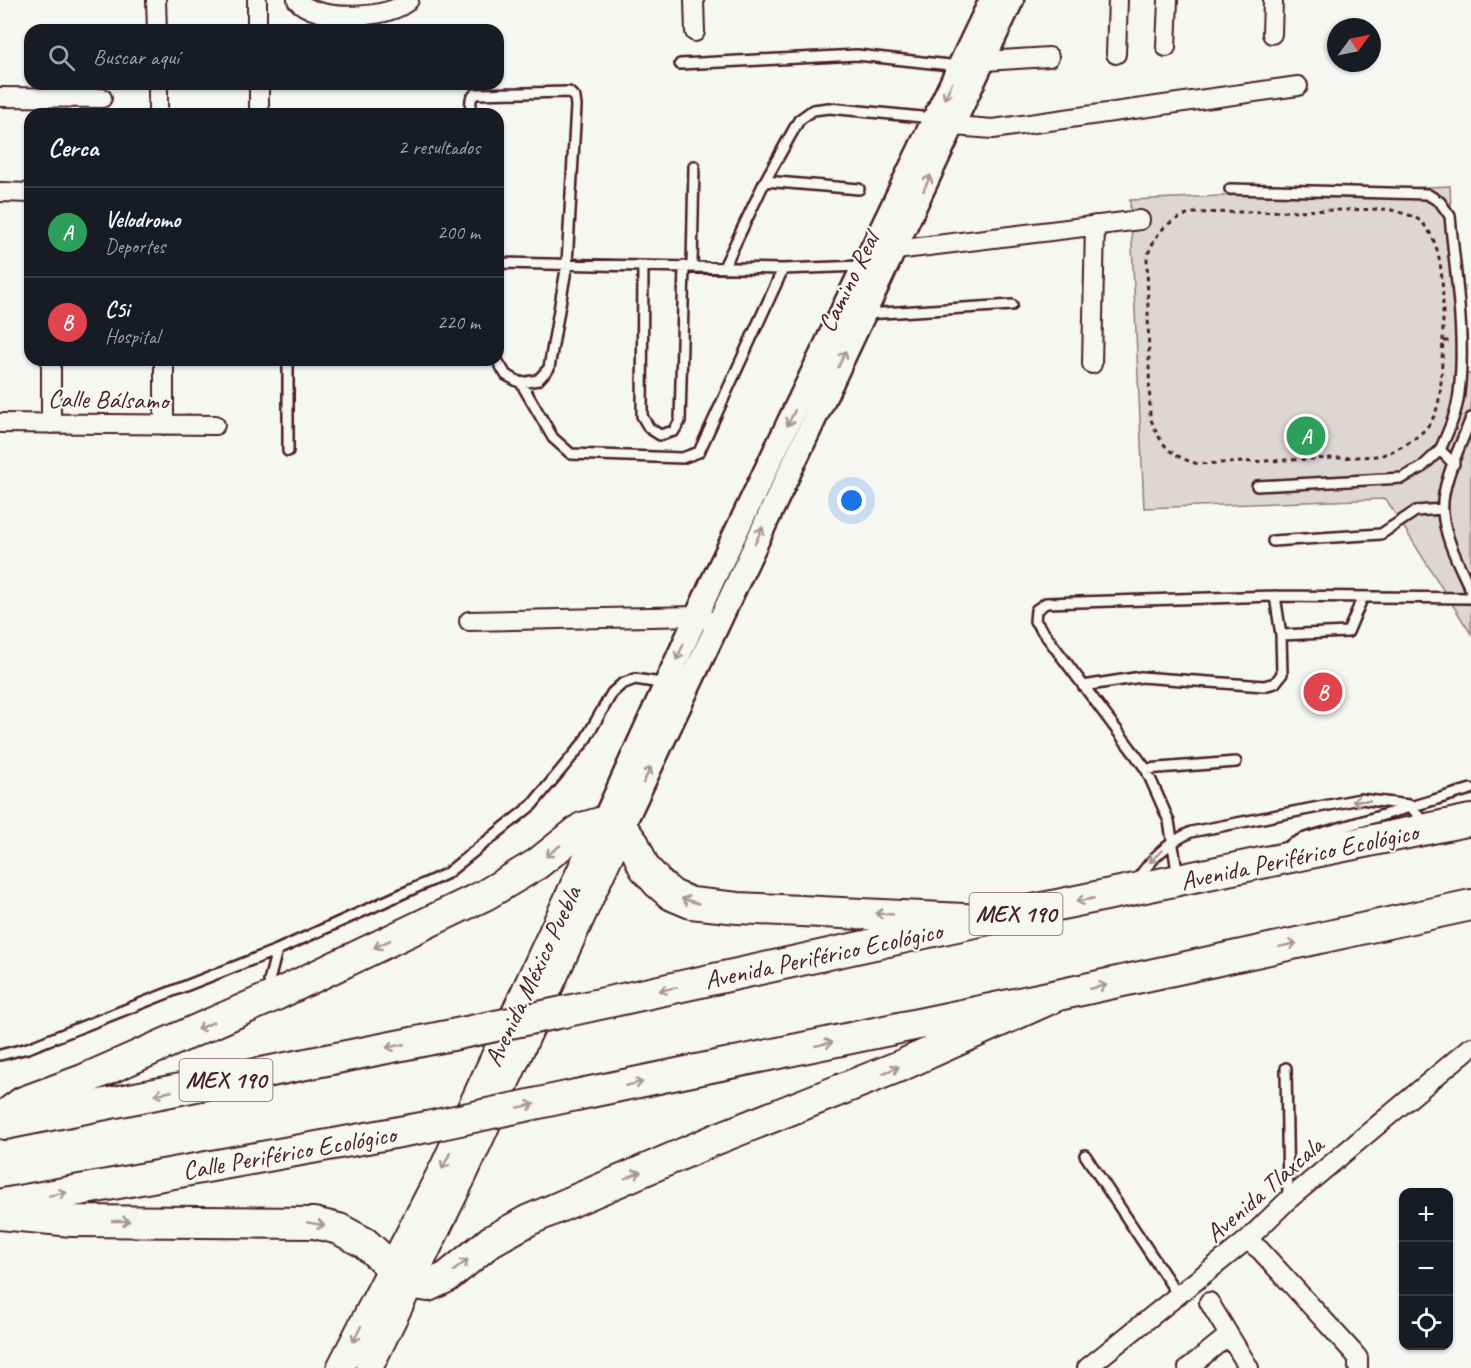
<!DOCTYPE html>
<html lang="es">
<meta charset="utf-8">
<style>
:root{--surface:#171b24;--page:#242831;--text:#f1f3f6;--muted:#9ea1a6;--line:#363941;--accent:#b45309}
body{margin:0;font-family:Caveat,sans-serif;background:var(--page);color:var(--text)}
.controls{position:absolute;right:18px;bottom:18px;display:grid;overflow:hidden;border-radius:12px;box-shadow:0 2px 4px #0004}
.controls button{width:54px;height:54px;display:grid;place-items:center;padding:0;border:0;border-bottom:2px solid var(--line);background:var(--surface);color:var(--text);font:30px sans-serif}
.compass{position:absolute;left:1327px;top:18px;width:54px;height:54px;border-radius:50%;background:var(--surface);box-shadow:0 2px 4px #0004;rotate:57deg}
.you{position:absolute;left:852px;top:501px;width:21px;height:21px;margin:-15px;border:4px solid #fff;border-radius:50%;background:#1a73e8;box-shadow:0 0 0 9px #1a73e833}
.badge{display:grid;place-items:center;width:39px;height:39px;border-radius:50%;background:var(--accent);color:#fff;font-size:20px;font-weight:700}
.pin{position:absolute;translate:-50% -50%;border:3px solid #fff;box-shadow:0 2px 6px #0006}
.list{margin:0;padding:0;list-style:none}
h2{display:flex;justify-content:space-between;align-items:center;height:78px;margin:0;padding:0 24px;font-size:26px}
h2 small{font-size:20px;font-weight:400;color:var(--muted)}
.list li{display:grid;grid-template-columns:39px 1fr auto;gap:18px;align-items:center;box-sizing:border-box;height:90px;padding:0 24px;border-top:2px solid var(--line)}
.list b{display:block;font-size:22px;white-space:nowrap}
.list p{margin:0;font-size:20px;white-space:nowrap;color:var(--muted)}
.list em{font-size:20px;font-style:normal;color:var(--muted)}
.icon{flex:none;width:33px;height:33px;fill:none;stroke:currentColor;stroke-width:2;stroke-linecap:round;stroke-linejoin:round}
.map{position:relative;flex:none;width:1471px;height:1368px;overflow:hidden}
.search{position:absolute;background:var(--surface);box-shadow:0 2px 4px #0004;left:24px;top:24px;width:480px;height:66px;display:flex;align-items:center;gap:15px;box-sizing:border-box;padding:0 21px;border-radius:18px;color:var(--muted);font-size:22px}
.panel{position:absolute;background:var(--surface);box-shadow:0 2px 4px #0004;left:24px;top:108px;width:480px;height:258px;border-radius:18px}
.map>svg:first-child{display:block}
</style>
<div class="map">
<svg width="1471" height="1368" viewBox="0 0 1471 1368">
<rect width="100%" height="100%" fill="#f6f6f2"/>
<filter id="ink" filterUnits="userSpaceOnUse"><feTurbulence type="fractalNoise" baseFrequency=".0167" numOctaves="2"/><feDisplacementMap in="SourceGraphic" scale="12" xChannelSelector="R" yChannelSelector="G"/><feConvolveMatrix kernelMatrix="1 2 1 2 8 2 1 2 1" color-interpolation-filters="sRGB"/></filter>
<g filter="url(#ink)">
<!-- green -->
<path fill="#ddd6d5" stroke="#947a80" stroke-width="1.5" d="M1450,186L1459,374H1471V634L1386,499L1144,508L1130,200Z"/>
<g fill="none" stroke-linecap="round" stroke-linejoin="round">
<!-- service casing -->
<g stroke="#4a1f2b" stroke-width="14">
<path id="service" d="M680,64L857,55L959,66
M470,114L471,99L475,94L569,92L575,98L576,106L567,264L549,368L538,380L521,383L506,375L497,360
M765,181L799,120L813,110L829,108L932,118
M1230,189L1427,194L1440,202L1450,216C1455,273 1466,335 1459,393C1457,413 1448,432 1440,450L1454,464
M498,263L783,269L861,266
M643,266L642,416L649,428L660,435L674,431L680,421L684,266
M692,266L694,166
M724,267L765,181L859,189
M866,314L1012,305
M288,360V451
M521,383L553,438L571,454L682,458L699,452L783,269
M1471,418C1462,443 1440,485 1443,512C1445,540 1460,566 1471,591
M1257,486L1402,478L1421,468L1440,450
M1273,541L1381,534L1416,511L1442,509
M1281,635L1348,632L1362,599
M1083,686L1141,677L1264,686L1275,683L1282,674L1281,635L1275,596
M1236,762L1146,769L1035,621L1036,610L1046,603L1275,596L1471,598
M1146,769L1169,821L1178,877
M1290,845L1302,839L1471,789
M1136,881C1152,858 1166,844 1191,832L1360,799L1409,805L1426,824
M274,990L269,981L277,950L446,874L532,805L584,742L612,693L622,684L635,679L667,684
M0,1055L28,1048L277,950
M1286,1068L1288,1200
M1085,1155L1178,1295"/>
</g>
<!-- minor casing -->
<g stroke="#4a1f2b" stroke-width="22">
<path id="minor" d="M156,0L157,30
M257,0V30
M297,0C314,22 391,20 409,0
M694,0L695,32
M1272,34L1273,0
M1166,47L1168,0
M1116,54L1118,0
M985,61L1049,57
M158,84V114
M259,84V114
M0,97L102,98
M942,121L954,126L993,129L1298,86
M0,192L30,193
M896,250L1140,220
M51,360V424
M1092,364L1095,225
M0,423L215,425
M164,425V360
M469,621L696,616L707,620
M1247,1240L1260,1250L1353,1352L1358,1358V1368
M1209,1302L1249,1368
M1087,1368L1247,1240L1288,1200L1471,1047
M1188,1368L1229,1335"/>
</g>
<!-- tertiary casing -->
<g stroke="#4a1f2b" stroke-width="27">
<path id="tertiary" d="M603,822L713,580L991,0
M622,828L1012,0"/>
</g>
<!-- secondary casing -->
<g stroke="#4a1f2b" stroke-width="30">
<path id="secondary" d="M340,1368L444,1166L603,822
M369,1368L464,1174L622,828"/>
</g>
<!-- trunk casing -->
<g stroke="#4a1f2b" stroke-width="34">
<path id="trunk" d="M563,1012L984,920L1471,820
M576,1095L1058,995L1471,905
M0,1119L23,1102L83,1080L276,995L485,895L537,864L582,828L603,822L622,828L634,844L644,867L658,883L672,895L691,903L738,908L984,920
M5,1124L452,1035
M3,1204L427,1127
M0,1214L72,1221L314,1223L339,1229L365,1243L409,1283L428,1286L447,1277L491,1241L529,1220L719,1138L900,1066L1058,995"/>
</g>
<!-- path -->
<path stroke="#4a1f2b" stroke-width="3" stroke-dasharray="4.5 4.5" stroke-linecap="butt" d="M1443,341C1442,306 1449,239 1416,218C1408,214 1397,212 1389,209L1192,213C1165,222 1158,230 1147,256L1150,417C1161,445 1168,455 1198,464L1380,456C1448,430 1439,404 1443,341H1451"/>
<!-- service -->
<use href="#service" stroke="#f6f6f2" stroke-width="9"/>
<!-- minor -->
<use href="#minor" stroke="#f6f6f2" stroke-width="18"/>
<!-- tertiary -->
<use href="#tertiary" stroke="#f6f6f2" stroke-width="22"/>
<!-- secondary -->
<use href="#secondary" stroke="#f6f6f2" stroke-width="26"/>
<!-- trunk -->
<use href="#trunk" stroke="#f6f6f2" stroke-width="30"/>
<!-- trunk-bridge casing -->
<g stroke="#4a1f2b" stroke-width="34" stroke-linecap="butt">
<path id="trunk-bridge" d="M452,1035L563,1012
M427,1127L576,1095"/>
</g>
<!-- trunk-bridge -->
<use href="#trunk-bridge" stroke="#f6f6f2" stroke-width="30"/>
</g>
<!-- one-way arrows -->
<defs><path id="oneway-shaft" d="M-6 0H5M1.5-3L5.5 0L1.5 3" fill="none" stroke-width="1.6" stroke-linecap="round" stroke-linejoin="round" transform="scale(1.5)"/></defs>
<g stroke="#a99598">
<use href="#oneway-shaft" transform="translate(948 91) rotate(116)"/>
<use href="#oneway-shaft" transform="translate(927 183) rotate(-65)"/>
<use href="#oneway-shaft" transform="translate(842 359) rotate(-65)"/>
<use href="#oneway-shaft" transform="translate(791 418) rotate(116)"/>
<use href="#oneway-shaft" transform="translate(759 535) rotate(-65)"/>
<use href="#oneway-shaft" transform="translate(680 652) rotate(114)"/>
<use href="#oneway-shaft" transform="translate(647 775) rotate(-65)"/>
<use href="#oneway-shaft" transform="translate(1361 801) rotate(179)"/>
<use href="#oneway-shaft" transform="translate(553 851) rotate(142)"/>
<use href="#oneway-shaft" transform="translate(1156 856) rotate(136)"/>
<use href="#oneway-shaft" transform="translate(1085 900) rotate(169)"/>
<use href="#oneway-shaft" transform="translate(690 901) rotate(-164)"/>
<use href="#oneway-shaft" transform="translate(884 914) rotate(-177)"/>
<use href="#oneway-shaft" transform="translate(382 944) rotate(155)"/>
<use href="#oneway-shaft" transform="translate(1288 945) rotate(-12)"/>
<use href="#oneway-shaft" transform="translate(1098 987) rotate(-12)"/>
<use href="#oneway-shaft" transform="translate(668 989) rotate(168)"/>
<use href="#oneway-shaft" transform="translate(205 1026) rotate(156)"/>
<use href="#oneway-shaft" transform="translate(824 1044) rotate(-12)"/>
<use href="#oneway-shaft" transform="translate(395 1046) rotate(169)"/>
<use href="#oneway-shaft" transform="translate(891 1070) rotate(-22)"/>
<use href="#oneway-shaft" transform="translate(634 1084) rotate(-12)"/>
<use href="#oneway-shaft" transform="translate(163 1093) rotate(169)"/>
<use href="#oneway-shaft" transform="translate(526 1106) rotate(-12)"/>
<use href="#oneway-shaft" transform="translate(446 1161) rotate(116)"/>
<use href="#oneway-shaft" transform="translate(633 1175) rotate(-23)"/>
<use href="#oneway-shaft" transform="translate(58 1194) rotate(-10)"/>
<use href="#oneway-shaft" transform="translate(121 1221)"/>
<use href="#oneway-shaft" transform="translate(316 1224) rotate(10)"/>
<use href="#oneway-shaft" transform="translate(461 1265) rotate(-39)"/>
<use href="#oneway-shaft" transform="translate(357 1334) rotate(117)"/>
</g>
</g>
<g text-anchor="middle" stroke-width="4.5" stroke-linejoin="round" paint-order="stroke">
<!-- shield labels -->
<g fill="#f6f6f2" stroke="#7e6067" stroke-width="1.5">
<rect x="969.5" y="893" width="93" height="42" rx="4.5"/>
<rect x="179.5" y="1059" width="93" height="42" rx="4.5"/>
</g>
<g font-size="24" font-weight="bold" fill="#4a1f2b">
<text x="1016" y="922">MEX 190</text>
<text x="226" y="1088">MEX 190</text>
</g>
<!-- street labels -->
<g font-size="26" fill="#4a1f2b" stroke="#f6f6f2">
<text transform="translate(848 282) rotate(-64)" y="9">Camino Real</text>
<text transform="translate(108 399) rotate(1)" y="9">Calle Bálsamo</text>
<text transform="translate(1299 856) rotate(-12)" y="9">Avenida Periférico Ecológico</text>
<text transform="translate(823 955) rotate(-12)" y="9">Avenida Periférico Ecológico</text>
<text transform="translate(532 976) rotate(-65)" y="9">Avenida México Puebla</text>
<text transform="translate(289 1152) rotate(-10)" y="9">Calle Periférico Ecológico</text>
<text transform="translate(1264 1189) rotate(-41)" y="9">Avenida Tlaxcala</text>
</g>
</g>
</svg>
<div class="controls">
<button>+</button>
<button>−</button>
<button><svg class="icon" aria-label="locate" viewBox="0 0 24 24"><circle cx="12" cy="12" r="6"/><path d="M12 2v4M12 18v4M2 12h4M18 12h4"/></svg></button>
</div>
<svg class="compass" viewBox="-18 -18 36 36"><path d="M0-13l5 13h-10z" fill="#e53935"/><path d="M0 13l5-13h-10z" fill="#9ea1a6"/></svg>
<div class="you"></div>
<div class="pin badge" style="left:1306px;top:436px;background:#2e9e5b">A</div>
<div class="pin badge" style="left:1323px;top:692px;background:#e0444e">B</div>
<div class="search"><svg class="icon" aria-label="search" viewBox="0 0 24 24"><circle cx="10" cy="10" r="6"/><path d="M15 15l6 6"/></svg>Buscar aquí</div>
<section class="panel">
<h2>Cerca<small>2 resultados</small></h2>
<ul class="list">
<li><span class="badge" style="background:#2e9e5b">A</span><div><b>Velodromo</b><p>Deportes</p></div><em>200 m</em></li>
<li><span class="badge" style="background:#e0444e">B</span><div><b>C5i</b><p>Hospital</p></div><em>220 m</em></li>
</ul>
</section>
</div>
